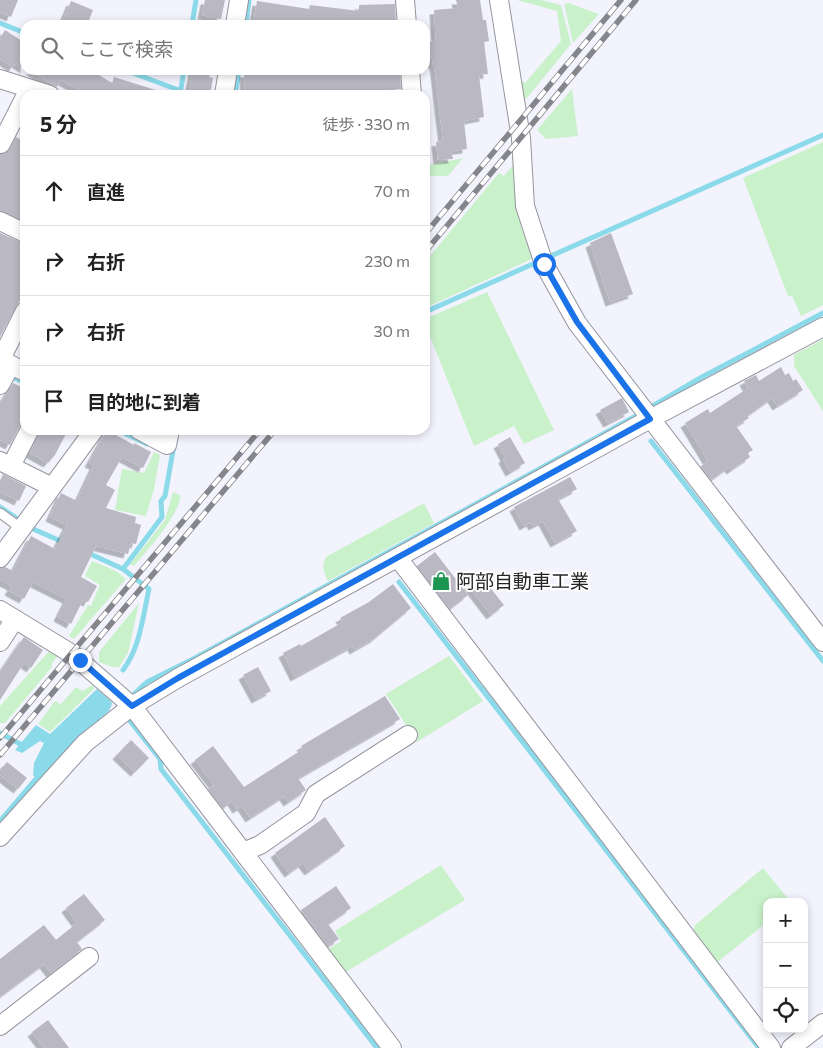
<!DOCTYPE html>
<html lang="ja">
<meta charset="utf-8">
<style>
:root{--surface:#fff;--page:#f2f2f2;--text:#222;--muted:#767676;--line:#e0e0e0}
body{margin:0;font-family:Commissioner,"Noto Sans JP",sans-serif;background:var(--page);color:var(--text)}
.controls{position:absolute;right:15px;bottom:15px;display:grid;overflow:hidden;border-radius:10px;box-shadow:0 2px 8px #0003}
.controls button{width:45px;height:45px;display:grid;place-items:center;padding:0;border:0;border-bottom:1px solid var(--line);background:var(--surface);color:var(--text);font:25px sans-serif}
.stop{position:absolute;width:15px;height:15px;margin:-11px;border:4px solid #1a73e8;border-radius:50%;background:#fff}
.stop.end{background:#1a73e8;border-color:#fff;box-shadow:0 1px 5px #0008}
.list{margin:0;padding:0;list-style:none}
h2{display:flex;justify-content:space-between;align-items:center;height:65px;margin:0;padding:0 20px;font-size:21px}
h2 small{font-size:16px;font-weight:400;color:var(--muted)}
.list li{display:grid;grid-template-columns:32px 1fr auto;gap:15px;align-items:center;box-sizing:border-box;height:70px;padding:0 20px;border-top:1px solid var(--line)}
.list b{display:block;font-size:19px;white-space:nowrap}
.list em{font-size:16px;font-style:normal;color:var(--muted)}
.icon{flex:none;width:28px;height:28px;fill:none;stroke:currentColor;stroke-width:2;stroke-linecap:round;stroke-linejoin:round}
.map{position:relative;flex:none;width:823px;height:1048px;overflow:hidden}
.search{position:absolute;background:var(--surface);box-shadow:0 2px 8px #0003;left:20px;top:20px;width:410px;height:55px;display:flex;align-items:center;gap:12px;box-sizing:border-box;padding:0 18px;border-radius:15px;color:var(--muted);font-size:19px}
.panel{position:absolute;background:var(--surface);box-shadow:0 2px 8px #0003;left:20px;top:90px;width:410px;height:345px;border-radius:15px}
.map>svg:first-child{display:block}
</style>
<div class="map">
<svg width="823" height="1048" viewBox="0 0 823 1048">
<defs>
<filter id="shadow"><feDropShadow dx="-4.5" dy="4.5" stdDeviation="0" flood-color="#0004"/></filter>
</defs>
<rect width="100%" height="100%" fill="#f3f3fe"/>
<!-- green -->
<path fill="#c9f1ca" d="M517,0H541L561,5L571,44L526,99L522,97L520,79L525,83L561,41L557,11Z
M568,3L599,14L573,43L564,4Z
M572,89L578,136L546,139L537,130Z
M823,142V305L801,316L792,296H788L743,178Z
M463,158L448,176H425V166Z
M513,165C514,200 518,226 534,258L425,308V262L499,173L504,176Z
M487,292L554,430L524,444L514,426L474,446L425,324V319Z
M823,339V411L794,366V355Z
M154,452L160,455L154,489L146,516L115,510L122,469L144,473Z
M173,492L180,495C182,512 145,553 134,566L130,564L165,520Z
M424,503L434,523L328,581C324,572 321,566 326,557Z
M92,561L116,571L126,579L74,639L69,636L88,605L91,606L100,585L85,576Z
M139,603L128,653L119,667H112L99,662V652Z
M51,649L59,655L52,663V667L5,723H0V706Z
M449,656L483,701L417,742L386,694Z
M92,685L95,688L50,732L38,724L55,701L61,704L76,687L83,691Z
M441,865L465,900L344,973L327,950L341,941L335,931Z
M763,868L791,902H767V922L714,965C706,954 690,939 695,925Z"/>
<!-- water -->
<path fill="#8adae9" d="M97,689L111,701L112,704L109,711L80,736L39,781L33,775L34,763L44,743L40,741L22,753L15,750L36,725L50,734Z"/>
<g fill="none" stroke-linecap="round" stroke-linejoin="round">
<!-- stream -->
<path stroke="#8adae9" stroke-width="5" d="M0,23L25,33
M192,25L196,0
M246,25L249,0
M125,70L181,91
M180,95L184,70
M235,95L239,70
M425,312L823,135
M9,375L25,383
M118,430L147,444
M651,441L823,661
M0,507L31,528L65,543
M86,552L123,569
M399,582L759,1048
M123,670C140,648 143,616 149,589L123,569L162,517L161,501L165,496L174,445
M134,694L147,682L195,658L634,417L702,377L823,313
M130,721L160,759L161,769L377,1048
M0,733L22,745L23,744
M0,821L40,774"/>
</g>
<!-- building -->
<path fill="#b9b8c3" filter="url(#shadow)" d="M0,0H18L11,17L0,12Z
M205,0H225L221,19L202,15Z
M456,0H480L483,20H486L489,41L484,42L488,74L479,75L484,117L464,121L467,149L451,151L453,159L438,160L436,142L443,141L434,64L433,65L429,42L436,41L434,10L458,8Z
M71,1L93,10L87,25H61Z
M257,1L309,9L310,5L359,11V5L395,4L396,25H253Z
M5,30L25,43V69L16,63L13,67L0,59V38Z
M30,70H91L112,83L114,77L162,92L161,95H89L61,80L57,87Z
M193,70H211L209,77L213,78L210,95H188Z
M267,70H400L401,89L366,91V95H309V92H265V95H245L244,73L267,72Z
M16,137L25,142V221L0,210V154L7,153Z
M0,233L25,244V291L0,337Z
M611,233L633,294L610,302L590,243Z
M781,367L785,375L789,373L793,381L796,379L803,390L777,406L772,398L747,416L749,418L736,426L753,450L748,453L750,457L731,470L729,467L711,480L701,466L708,461L685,423L708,409L710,413L748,388L744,381L756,375L759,381Z
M13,383L25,389V421L20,426L10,445L0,440V404Z
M622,398L629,412L608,423L600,410Z
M40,430H68L55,455L48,463L30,453L38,436Z
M107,430L134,445V443L151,452L143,468L122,457L106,485L115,490L106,508L136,517L135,523L141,525L136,544L131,543L128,554L96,546L81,577L97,586L88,602L83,600L71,624L58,617L67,599L33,582L24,599L9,591L12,586L0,580V568L5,567L13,571L31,536L55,549L67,525L50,517L61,493L77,501L94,465L89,463Z
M510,437L525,463L510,472L503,459L505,457L498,444Z
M3,474L26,486L19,501L0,492V481Z
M570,477L577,489L558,499L577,531L555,543L543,521L533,526L531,522L524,526L514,507Z
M435,552L468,595L450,609L417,566Z
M480,575L504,605L491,615L468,585Z
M393,584L411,608L375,638L354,650L352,646L295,677L283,653L300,644L301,646L343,622L340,618L369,602Z
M24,637L43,650L31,668L24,663L0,700V672Z
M258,667L271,691L256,699L243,675Z
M385,696L400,719L298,778L306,790L288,802L284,796L250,818L242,806L237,809L232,801L223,808L208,789L214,785L195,760L213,746L244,787L303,749L301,746Z
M131,740L149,758L135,772L117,755Z
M7,762L27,778L18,789L0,775V770Z
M325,817L345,846L309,871L303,863L289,873L275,853Z
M336,886L351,908L328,924L339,939L328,946L301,910Z
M84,894L105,920L77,942L82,949L51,973L44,964L0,997V959L44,925L56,940L77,923L66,908Z
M48,1020L69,1048H44L32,1032Z"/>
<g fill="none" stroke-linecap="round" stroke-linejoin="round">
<!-- lane casing -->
<g stroke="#94949e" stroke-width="11">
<path id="lane" d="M0,513L22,529"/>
</g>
<!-- street casing -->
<g stroke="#94949e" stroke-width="20">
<path id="street" d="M405,0L407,25
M499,0L521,138L525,206L544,264L577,323L823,642
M235,25L239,0
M410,70L412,95
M0,79L50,95
M224,95L228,70
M1,144L25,97
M0,221L25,233
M0,359L25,372
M1,359L25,311
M0,385L11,365
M139,430L167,445L170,430
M0,461L52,487
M11,466L29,431
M0,558L94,430
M398,558L771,1048
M0,610L72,654L132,706L392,1048
M0,642L15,619
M0,837L85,743L132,706L178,678L650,419L823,327
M243,852L260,845L306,813L316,794L408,735
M0,1026L89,957
M791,1048L823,1023"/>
</g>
<!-- lane -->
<use href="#lane" stroke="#fff" stroke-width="9"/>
<!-- street -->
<use href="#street" stroke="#fff" stroke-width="18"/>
<!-- rail casing -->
<g stroke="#85858c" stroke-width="5.5">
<path id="rail" d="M425,234L621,0
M425,252L636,0
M0,738L260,430
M0,755L275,430"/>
</g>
<!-- rail -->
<use href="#rail" stroke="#fff" stroke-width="4" stroke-dasharray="11" stroke-linecap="butt"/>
</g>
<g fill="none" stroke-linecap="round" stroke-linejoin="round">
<!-- route -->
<path stroke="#1a73e8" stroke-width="6" d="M80,660L132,706L178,678L650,419L577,322L544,264"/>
</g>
<!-- icons -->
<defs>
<g id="shop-bare" transform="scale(1.5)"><path d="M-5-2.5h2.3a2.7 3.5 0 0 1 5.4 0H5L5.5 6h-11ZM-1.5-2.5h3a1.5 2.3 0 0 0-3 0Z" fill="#1c9551" stroke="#fff" stroke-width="2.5" paint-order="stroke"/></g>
</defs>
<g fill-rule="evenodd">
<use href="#shop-bare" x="441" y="581"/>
</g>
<g text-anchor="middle" stroke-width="4" stroke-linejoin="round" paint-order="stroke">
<!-- poi labels -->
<g font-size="19" fill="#252528" stroke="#fff" text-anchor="start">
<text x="456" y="588">阿部自動車工業</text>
</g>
</g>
</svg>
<div class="controls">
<button>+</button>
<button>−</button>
<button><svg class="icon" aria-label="locate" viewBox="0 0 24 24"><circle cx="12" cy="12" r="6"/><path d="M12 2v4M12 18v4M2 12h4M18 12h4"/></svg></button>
</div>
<div class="stop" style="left:544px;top:264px"></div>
<div class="stop end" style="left:80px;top:660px"></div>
<div class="search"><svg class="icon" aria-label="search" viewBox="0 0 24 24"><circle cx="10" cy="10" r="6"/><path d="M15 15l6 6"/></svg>ここで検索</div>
<section class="panel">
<h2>5 分<small>徒歩 · 330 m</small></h2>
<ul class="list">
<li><svg class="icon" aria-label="ahead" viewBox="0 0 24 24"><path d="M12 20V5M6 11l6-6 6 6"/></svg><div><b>直進</b></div><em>70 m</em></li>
<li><svg class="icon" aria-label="right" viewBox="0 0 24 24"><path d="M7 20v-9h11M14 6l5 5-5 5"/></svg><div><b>右折</b></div><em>230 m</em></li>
<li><svg class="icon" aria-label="right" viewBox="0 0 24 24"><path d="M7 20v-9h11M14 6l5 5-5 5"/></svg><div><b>右折</b></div><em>30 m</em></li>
<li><svg class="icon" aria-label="arrive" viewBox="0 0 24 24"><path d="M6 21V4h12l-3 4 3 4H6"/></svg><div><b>目的地に到着</b></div></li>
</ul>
</section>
</div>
